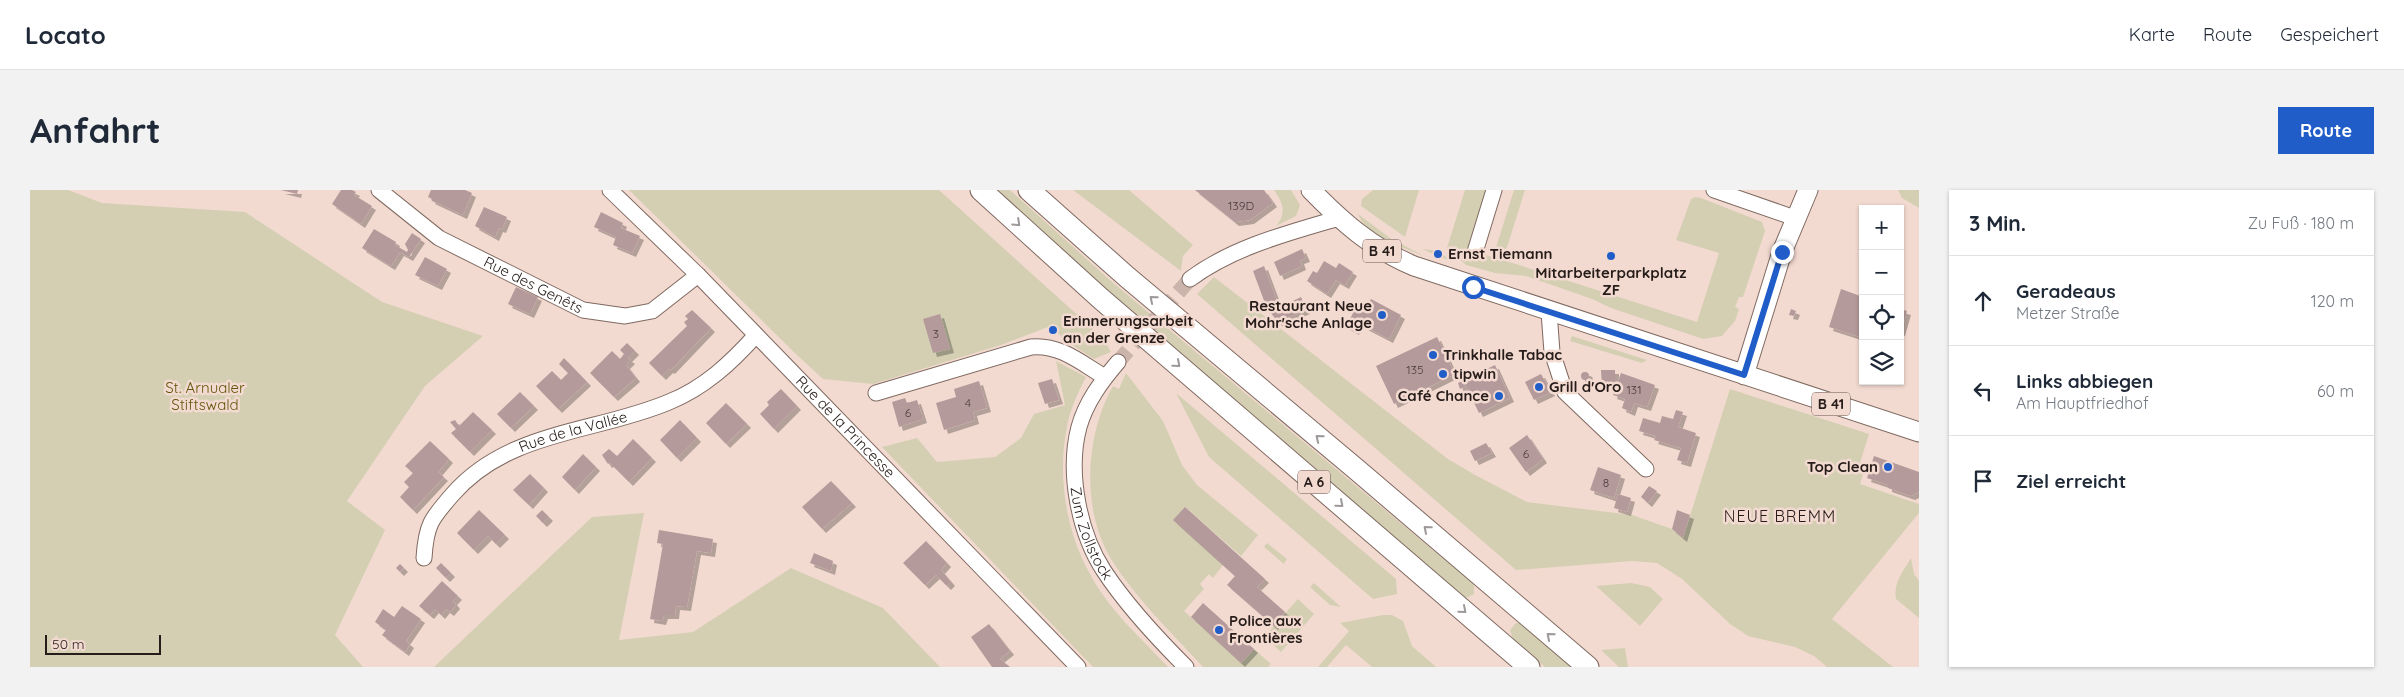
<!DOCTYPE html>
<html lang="de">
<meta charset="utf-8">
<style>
:root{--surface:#fff;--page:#f2f2f3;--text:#1f2937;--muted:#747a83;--line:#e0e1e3;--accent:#205dc9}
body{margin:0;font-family:Quicksand,sans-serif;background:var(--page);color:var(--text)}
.controls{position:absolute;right:15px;top:15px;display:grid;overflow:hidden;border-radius:0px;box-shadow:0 1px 4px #0004}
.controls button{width:45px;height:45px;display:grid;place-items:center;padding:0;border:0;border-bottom:1px solid var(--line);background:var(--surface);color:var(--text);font:25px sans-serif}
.scale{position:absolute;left:15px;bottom:12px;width:116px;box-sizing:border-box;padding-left:5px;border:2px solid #261c19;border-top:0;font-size:14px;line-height:18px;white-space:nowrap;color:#261c19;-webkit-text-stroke:4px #f3dad0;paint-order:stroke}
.stop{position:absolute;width:15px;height:15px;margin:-11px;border:4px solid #205dc9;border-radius:50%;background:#fff}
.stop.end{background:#205dc9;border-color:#fff;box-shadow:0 1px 5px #0008}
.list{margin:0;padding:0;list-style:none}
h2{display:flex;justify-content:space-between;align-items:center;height:65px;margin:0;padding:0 20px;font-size:21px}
h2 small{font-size:16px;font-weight:400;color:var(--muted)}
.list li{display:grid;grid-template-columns:32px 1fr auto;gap:15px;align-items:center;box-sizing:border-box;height:90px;padding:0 20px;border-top:1px solid var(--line)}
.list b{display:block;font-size:19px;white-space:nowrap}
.list p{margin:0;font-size:16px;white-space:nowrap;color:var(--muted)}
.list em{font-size:16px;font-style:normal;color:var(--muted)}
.icon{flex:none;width:28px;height:28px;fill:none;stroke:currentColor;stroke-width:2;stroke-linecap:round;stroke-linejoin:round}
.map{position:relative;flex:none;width:1889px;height:477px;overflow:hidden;border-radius:0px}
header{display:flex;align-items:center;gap:30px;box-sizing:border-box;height:70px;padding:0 25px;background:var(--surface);border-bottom:1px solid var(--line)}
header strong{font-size:24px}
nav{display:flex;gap:28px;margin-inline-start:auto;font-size:18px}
.intro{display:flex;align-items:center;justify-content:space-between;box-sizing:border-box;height:120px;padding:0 30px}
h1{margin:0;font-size:35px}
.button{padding:12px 22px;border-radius:0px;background:var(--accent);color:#fff;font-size:18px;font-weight:700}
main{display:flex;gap:30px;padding:0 30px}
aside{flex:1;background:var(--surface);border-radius:0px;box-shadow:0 1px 4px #0004}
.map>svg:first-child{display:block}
</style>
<header>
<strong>Locato</strong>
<nav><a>Karte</a><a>Route</a><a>Gespeichert</a></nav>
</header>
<div class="intro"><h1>Anfahrt</h1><a class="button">Route</a></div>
<main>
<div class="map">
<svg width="1889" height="477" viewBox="0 0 1889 477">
<defs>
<filter id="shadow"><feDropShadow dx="4" dy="4" stdDeviation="0" flood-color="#0004"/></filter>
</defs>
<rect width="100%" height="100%" fill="#f3dad0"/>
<!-- green -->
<path fill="#d4cfb3" d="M0,0H38L72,13L215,22L352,112L453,146L395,196L317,311L355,340L305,445L333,477H0Z
M599,0H909L1073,148L1081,162L1064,169L1033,149L1024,138L1018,137L971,155L843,194L793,189L768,166Z
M966,0H980L1081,91L1440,391L1444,395V404L1436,408L1432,405L1075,99Z
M1043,0H1099L1163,55L1153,66L1151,81Z
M1244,0H1261L1270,15L1266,26L1246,36C1257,23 1253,13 1244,0Z
M1343,0H1389L1375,47L1331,16L1332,9Z
M1435,0H1464L1445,62L1463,67L1484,0H1495L1473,70L1667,132L1689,63L1646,50L1661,9L1665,7L1671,8L1732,32L1735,41L1713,107H1709L1705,117L1709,119L1705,131L1692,146L1673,149L1581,118L1562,109L1496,86L1465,83L1436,75L1417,58Z
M1868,0H1889V18L1872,8Z
M1328,24L1360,48L1394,66C1376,59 1334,44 1328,24Z
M1392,59L1409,61L1422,72Z
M1184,87L1418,269L1447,286L1497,312L1602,325L1642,339L1653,348L1700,199L1839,244L1830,273L1836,276L1830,294L1889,314V323L1802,429L1863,477H1797L1784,466L1765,457L1718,446L1700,434L1652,389L1627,373L1602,371L1486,380L1167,104Z
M1542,146L1617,170L1612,173L1540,151Z
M1026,171L1056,187C1048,203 1040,219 1037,237C1027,285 1036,342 1060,384C1079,420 1111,448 1138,477H1063L852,257L887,248L907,272L965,267L991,248L1004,224L1035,215Z
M1096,183L1133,231L1152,275L1167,295L1228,345L1211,366L1155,317L1193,375L1183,388L1179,384L1170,394L1174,399L1154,421L1211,472L1224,459L1241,474L1238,477H1173C1141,442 1106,409 1081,369C1051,319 1055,245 1083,196L1089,199Z
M1146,203L1366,389L1367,404L1343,409L1179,267Z
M614,323L589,450L663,442L761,378L853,418L910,477H404L562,327Z
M1237,353L1257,369L1254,374L1234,357Z
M1881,368L1884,384L1889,391V428L1866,409C1863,393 1873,382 1881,368Z
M1284,393L1311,417L1300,415L1280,397Z
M1601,393L1620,397L1633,409L1610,436L1566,396Z
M1268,409L1284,424L1251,462L1234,447Z
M1353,425H1362L1373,431L1382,456L1406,477H1342L1316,455L1297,477H1288L1319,441L1310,433Z
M1486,433H1491L1543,477H1515L1483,449L1480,440Z
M1595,458L1598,477H1589L1571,460Z"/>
<!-- building -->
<path fill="#b59a9b" filter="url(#shadow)" d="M251,0H268L267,4Z
M311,0H322L326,2L324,5L342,16L331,34L302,14Z
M401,0H435L442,3L433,25L401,10L402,9L398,7Z
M1165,0H1234L1243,13L1220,30L1205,32Z
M454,17L477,27L472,39L469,38L465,47L445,36Z
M571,22L593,33L591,38L610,46L602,63L583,55L586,47L564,37Z
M344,39L366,52L365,55L377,62L378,60L375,54L382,43L391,49L379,67L370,62L361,76L332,58Z
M1272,59L1276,68L1270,70L1272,76L1250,86L1244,72Z
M395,67L417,79L408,96L385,85Z
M1294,71L1306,78L1309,73L1323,82L1315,95L1306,90L1297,104L1277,91L1283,81L1287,83Z
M1234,76L1247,111L1236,116L1223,81Z
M486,97L508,107L500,124L478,114Z
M1811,99L1833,107V152L1829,150L1830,147L1799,137Z
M1271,107L1276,120L1248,132L1240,122Z
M1341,109L1371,125L1359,149L1328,133L1325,141L1316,136L1328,114L1336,118Z
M1761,119L1766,121L1764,126L1759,125Z
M1870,119L1877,121L1871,142H1870Z
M662,120L681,138L641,180L639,179L632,186L619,173L657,136L654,132L658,129L655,126Z
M910,124L920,159L903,163L893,129Z
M1407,147L1425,184L1364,214L1346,176Z
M597,153L605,161L598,168L601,170L596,175L606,188L584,207L560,183L582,161L590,169L594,164L590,160Z
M534,168L557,192L528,219L506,196L522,181L531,190L538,183L529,174Z
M1465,175L1480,208L1449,223L1436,196L1430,199L1428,193Z
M1571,180H1585V197H1572Z
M1551 186a4 4 0 1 1 8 0a4 4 0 1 1-8 0Z
M1591,183L1625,195L1617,217L1604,213L1601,222L1592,218L1595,209L1583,205Z
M1511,184L1521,202L1504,210L1495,192Z
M1022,189L1029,210L1015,214L1008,193Z
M949,191L957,218L943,222L945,230L914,240L906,213L926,207L924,199Z
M751,199L767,216L744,239L730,224L739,215L737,212Z
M490,202L504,216L481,238L467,224Z
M875,208L877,213L887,210L893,229L869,237L862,212Z
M696,213L717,234L696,254L676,233Z
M1646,220L1653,222L1648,237L1666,243L1657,273L1647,270L1651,258L1624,250L1626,246L1609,241L1613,228L1630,233L1632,226L1643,229Z
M443,222L462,240L440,262L421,243L426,239L420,232L425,230L429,236Z
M650,230L667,248L647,268L630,250Z
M1497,245L1513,269L1496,282L1479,258Z
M603,249L622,268L599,292L580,273L578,274L572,265L579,259L587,266Z
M400,251L419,269L408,282L414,287L383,320L370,307L379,297L374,292L383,283L375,276Z
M1456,253L1462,263L1445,271L1440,261Z
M553,264L566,277L545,300L532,287Z
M1844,266L1889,282V302L1881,306L1858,298V295L1837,288Z
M1568,277L1591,285L1584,308L1560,300Z
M500,284L514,298L499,315L483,300Z
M801,291L822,313L792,339L772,317Z
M1619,296L1627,301L1618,313L1611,307Z
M1588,304L1601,308L1597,322L1584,318Z
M1155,317L1235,389L1227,397L1255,422L1244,436L1197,395L1205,386L1143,330Z
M449,320L475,345L466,354L458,346L444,360L427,343Z
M512,320L519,327L513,333L506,326Z
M1647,320L1660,325L1653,348L1642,339Z
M629,340L683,349L681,363L667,361L657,417L646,416L645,425H634L632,431L620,429L633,354L627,353Z
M896,351L917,373L911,380L921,392L917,396L906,385L895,395L873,373Z
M784,363L803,371L801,381L780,373Z
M411,373L421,383L416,388L406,378Z
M370,374L374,378L370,382L366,378Z
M412,391L428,406L423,411L426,415L420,422L416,419L411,425L405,419L400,425L389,416Z
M1173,413L1224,459L1211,473L1161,427Z
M372,416L391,429L376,451L380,454L375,462L352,445L356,440L345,432L353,419L364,427Z
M959,434L980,461L970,469L980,477H962L941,447Z"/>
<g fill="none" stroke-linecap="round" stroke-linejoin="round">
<!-- minor-tunnel -->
<path stroke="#cab4ab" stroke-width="15" stroke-dasharray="15 8" stroke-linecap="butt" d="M1088,172L1160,89"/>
<!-- minor casing -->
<g stroke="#7f6960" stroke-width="17">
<g id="minor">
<path id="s1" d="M349,0L409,48L553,120L595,126L622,121L668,85"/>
<path id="s2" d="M580,0L668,85L1048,477"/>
<path d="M1684,0L1765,28"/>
<path d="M1445,62L1464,0"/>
<path d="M1160,89C1203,57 1258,43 1309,28"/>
<path d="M1519,122L1522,162L1535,202L1616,279"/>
<path id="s3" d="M1088,172C1071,192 1056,212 1049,237C1037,282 1049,343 1074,381C1097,416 1126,447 1156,477"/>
<path d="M846,203L1001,157C1030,154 1051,173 1075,187"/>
<path id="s4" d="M394,368C396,335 401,329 422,305C478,240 566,243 639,212C674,198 701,173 726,145"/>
</g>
</g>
<!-- major casing -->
<g stroke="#7f6960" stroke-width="21">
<path id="major" d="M1281,0C1312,32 1343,59 1384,76L1889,242
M1714,185L1752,62L1778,0"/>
</g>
<!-- highway casing -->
<g stroke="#7f6960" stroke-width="23">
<path id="highway" d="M951,0L1070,108L1499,477
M999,0L1097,87L1326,279L1558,477"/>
</g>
<!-- minor -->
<use href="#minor" stroke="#fff" stroke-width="15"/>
<!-- major -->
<use href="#major" stroke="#fff" stroke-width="19"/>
<!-- highway -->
<use href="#highway" stroke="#fff" stroke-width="21"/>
</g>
<!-- one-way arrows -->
<defs><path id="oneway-chevron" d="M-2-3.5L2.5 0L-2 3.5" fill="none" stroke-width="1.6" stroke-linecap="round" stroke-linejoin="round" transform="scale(1.25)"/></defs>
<g stroke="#9d9998">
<use href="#oneway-chevron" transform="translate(987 33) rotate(43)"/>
<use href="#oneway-chevron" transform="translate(1123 109) rotate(-140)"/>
<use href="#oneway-chevron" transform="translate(1147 174) rotate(41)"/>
<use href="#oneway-chevron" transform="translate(1289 248) rotate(-141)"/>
<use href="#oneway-chevron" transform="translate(1310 314) rotate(41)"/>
<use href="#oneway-chevron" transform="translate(1397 339) rotate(-139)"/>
<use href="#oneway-chevron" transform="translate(1433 420) rotate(41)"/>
<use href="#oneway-chevron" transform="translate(1520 446) rotate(-140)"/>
</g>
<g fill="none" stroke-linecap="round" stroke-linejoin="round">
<!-- route -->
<path stroke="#205dc9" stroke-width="6" d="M1443,97L1714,185L1752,62"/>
</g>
<!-- markers -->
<g fill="#205dc9" stroke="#f3dad0" stroke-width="2">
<circle cx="1408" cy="64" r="5"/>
<circle cx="1581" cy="66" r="5"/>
<circle cx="1352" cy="125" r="5"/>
<circle cx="1023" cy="140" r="5"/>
<circle cx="1403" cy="165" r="5"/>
<circle cx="1413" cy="184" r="5"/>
<circle cx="1509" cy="197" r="5"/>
<circle cx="1469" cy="206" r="5"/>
<circle cx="1858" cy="277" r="5"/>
<circle cx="1189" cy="440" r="5"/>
</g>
<g text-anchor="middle" stroke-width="5" stroke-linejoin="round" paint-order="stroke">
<!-- number labels -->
<g font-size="12" fill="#4a3c3a">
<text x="1211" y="20">139D</text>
<text x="906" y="148">3</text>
<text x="1385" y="184">135</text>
<text x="1604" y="204">131</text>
<text x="938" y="217">4</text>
<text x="878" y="227">6</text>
<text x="1496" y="268">6</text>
<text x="1576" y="297">8</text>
</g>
<!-- shield labels -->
<g fill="#f3dad0" stroke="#645550" stroke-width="1">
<rect x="1333" y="49.5" width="38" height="23" rx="4"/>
<rect x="1782" y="202.5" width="38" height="23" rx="4"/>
<rect x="1268" y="280.5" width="32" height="23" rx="4"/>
</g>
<g font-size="14" font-weight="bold" fill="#261c19">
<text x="1352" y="66">B 41</text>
<text x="1801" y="219">B 41</text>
<text x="1284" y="297">A 6</text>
</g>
<!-- poi labels -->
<g font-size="15" font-weight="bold" fill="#261c19" stroke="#f3dad0" text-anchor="start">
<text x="1418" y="69">Ernst Tiemann</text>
<text x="1581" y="88" text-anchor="middle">Mitarbeiterparkplatz<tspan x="1581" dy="17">ZF</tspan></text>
<text x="1342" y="121" text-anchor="end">Restaurant Neue<tspan x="1342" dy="17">Mohr'sche Anlage</tspan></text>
<text x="1033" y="136">Erinnerungsarbeit<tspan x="1033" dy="17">an der Grenze</tspan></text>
<text x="1413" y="170">Trinkhalle Tabac</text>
<text x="1423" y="189">tipwin</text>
<text x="1519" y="202">Grill d'Oro</text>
<text x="1459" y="211" text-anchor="end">Café Chance</text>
<text x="1848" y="282" text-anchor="end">Top Clean</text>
<text x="1199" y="436">Police aux<tspan x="1199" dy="17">Frontières</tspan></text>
</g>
<!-- street labels -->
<g font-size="15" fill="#261c19" stroke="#f3dad0">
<text dy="5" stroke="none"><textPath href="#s1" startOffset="182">Rue des Genêts</textPath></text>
<text dy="5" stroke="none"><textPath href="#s2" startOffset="334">Rue de la Princesse</textPath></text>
<text dy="5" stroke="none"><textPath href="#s4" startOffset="210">Rue de la Vallée</textPath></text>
<text dy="5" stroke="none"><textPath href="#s3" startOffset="186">Zum Zollstock</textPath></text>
</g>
<!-- park labels -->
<g font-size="15" fill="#63570c" stroke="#f3dad0">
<text x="175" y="203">St. Arnualer<tspan x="175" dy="17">Stiftswald</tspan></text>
</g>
<!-- neighbourhood labels -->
<g font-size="16" letter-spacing="1" fill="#261c19" stroke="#f3dad0">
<text x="1750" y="332">NEUE BREMM</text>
</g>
</g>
</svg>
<div class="controls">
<button>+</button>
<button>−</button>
<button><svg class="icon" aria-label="locate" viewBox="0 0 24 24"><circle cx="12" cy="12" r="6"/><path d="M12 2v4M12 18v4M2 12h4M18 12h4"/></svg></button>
<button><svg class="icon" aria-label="layers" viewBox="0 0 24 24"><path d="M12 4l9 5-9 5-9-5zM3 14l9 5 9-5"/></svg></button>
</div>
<div class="scale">50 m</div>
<div class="stop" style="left:1443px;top:97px"></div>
<div class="stop end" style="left:1752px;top:62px"></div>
</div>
<aside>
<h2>3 Min.<small>Zu Fuß · 180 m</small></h2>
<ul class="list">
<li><svg class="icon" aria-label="ahead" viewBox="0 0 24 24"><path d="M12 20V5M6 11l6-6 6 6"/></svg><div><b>Geradeaus</b><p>Metzer Straße</p></div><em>120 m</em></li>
<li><svg class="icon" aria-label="left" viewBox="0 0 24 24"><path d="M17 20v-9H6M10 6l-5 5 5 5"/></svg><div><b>Links abbiegen</b><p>Am Hauptfriedhof</p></div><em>60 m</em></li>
<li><svg class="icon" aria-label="arrive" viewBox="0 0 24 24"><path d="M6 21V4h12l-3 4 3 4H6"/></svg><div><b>Ziel erreicht</b></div></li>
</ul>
</aside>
</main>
